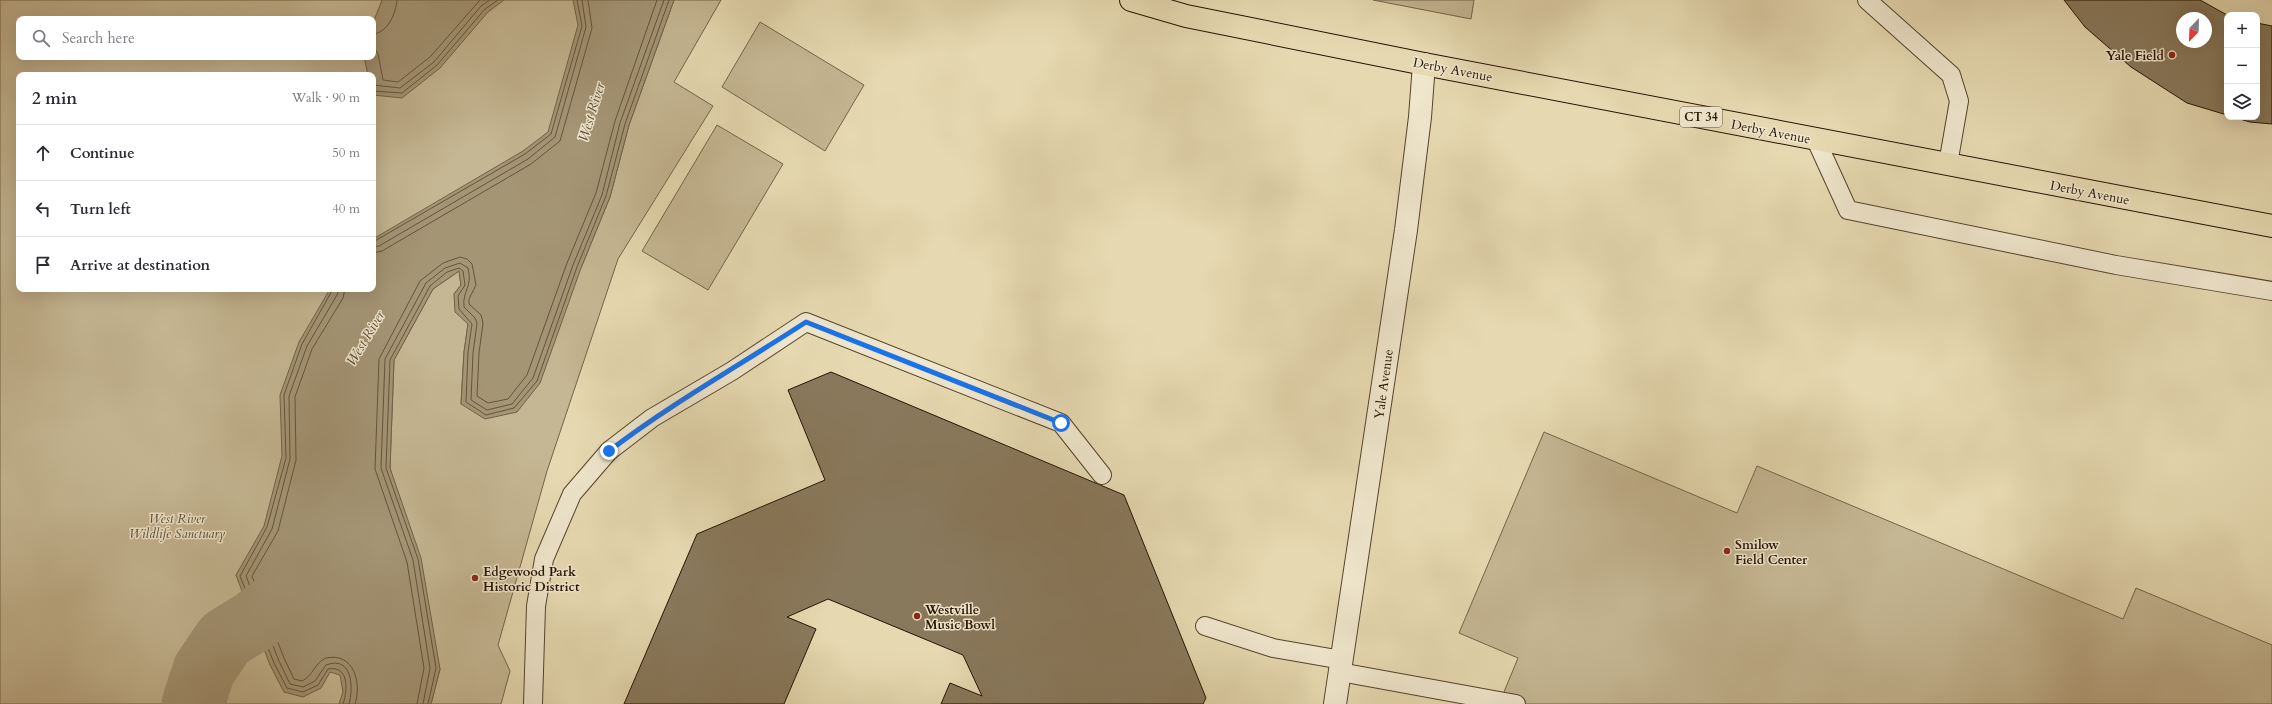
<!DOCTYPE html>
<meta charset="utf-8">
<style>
:root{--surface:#fff;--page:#f2f2f3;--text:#2b2b33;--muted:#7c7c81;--line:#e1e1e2}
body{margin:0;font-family:Cardo,serif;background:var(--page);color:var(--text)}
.controls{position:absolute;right:12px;top:12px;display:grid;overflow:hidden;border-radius:8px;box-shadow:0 4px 16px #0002}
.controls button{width:36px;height:36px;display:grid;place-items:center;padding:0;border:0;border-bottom:1px solid var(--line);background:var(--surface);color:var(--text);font:20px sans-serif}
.compass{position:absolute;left:2176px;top:12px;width:36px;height:36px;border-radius:50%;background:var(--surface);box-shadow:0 4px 16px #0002;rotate:203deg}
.stop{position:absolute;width:12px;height:12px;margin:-9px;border:3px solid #1a73e8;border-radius:50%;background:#fff}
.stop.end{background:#1a73e8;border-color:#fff;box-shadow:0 1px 4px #0008}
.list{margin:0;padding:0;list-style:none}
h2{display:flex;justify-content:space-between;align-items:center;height:52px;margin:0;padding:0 16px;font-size:17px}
h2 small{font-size:13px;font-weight:400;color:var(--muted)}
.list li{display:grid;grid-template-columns:26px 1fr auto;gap:12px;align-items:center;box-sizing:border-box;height:56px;padding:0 16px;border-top:1px solid var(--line)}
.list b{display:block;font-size:15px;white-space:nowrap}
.list em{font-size:13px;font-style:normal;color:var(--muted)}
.icon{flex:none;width:22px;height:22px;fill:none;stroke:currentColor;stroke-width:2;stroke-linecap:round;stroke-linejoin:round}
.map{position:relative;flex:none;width:2272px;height:704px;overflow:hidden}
.search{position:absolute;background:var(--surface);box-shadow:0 4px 16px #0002;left:16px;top:16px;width:360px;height:44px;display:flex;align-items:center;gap:10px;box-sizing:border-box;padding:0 14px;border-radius:8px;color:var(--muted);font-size:15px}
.panel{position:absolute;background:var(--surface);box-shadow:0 4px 16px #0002;left:16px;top:72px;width:360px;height:220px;border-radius:8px}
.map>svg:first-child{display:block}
</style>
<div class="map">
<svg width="2272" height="704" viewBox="0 0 2272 704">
<rect width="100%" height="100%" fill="#e6d9b1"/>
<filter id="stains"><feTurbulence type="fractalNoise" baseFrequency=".005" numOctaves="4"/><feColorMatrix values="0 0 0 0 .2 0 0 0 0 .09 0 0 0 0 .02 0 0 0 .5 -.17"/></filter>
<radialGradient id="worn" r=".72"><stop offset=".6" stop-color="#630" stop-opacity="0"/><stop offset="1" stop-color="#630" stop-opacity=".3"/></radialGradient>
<!-- green -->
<path fill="#c5b793" stroke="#74644a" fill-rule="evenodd" d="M0,0H620L593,114L405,271L335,387L363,704H0ZM19,19H373V57H19ZM19,75H373V289H19Z
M674,0H721L674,82L713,106L618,259L547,471L498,645L510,671L501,704H431L440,669L390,468L394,360L433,289L459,271L461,285L454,294L468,324L464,352L461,404L581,268L610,197L629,125Z
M1373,0H1474L1471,19Z
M760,22L864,85L825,151L722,87Z
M717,125L783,164L708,290L642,251Z
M1544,432L1737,513L1757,466L2123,619L2136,588L2272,645V704H1499L1518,658L1459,633Z"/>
<!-- water -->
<path fill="#a49575" stroke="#716146" d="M382,0H504L488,12L440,68L402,98L373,95V75H368L364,57H373V23Z
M573,0H674L629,125L610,197L581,268L540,383L517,412L485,419L461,404L464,352L468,324L455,312L454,294L461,285L459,271L433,289L394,360L390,468L421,558L440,669L431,704H339L343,692L340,675L330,672L321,688L303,697L284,692L270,665L236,575L264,526L282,456L280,395L299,342L330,289H373V239L523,151L548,132L578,25Z"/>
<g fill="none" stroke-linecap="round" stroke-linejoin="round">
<!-- shore -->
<path stroke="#64543a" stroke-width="1" d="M373,34C388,33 396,13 397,0
M373,46L378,54L383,80L398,82L430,57L480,0
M373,85L400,88L434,62L481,6L490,0
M373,91L402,93L437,65L485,9L498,0
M373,242L525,154L551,134L582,26L577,0
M373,247L379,246L528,159L555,137L586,27L582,0
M373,253L382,251L531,164L560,141L592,28L588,0
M333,289L302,344L284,395L286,458L267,527L240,576L274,663L287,688L303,692L318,685L328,669C349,665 348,690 343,704
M339,289L337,295L307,346L289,396L290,459L272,529L246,576L279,661L290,684L303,687L315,681L326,665C352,655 354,687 349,704
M345,289L343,298L312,349L295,397L296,460L278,531L252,576L284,658L294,679L302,681C314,675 314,663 326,658C354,652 362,683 355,704
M417,704L424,668L407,562L375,469L379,359L420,281L443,263L460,257L467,259L472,264L476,285L469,299V304L481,315L483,323L479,353L477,396L488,403L508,399L527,375L567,263L596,193L615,121L657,0
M423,704L430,668L413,560L381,468L385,359L426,283L445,268L460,263L468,268C473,287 462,291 464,307L475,318L477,323L473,353L471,400L487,410L512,404L533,378L573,265L602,195L620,123L664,0
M428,704L436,668L418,559L386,468L390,360L430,286L447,272L459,268L463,271L465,285L458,296L459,309L472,324L468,352L466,402L486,415L514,408L537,381L577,267L606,196L625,124L669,0"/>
<!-- river -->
<path stroke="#a49575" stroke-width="63" d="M193,704L204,670L225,639L254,621L323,569"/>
</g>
<!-- building -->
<path fill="#89795c" stroke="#241200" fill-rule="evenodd" d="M2064,0H2200L2227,15V115L2187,103L2131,67L2085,27ZM2182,18H2206V42H2182Z
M2257,23L2272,26V124L2250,122L2233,117H2257Z
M831,372L1124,495L1206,698L1203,704H941L950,683L982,696L963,655L828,599L787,617L816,629L784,704H624L697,534L825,480L788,390Z"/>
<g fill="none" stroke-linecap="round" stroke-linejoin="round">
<!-- service casing -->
<g stroke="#54442c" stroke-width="20">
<path id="service" d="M1867,0L1951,75L1959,101L1948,164
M1816,140L1848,210L2116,265L2272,291
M1205,626L1273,648L1342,660
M1340,672L1516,704
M533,704L536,606L544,559L572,494L609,451L652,418L732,371L806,322L1061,423L1102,475"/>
</g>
<!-- minor casing -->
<g stroke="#54442c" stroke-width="24">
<path id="minor" d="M1335,704L1406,230L1420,117L1424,64"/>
</g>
<!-- trunk casing -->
<g stroke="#241200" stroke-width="24">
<path id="trunk" d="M1131,0L1186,16L1424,64L2272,226"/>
</g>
<!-- service -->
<use href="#service" stroke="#efe6cc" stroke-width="18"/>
<!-- minor -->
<use href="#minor" stroke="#efe6cc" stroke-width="22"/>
<!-- trunk -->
<use href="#trunk" stroke="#e6d9b1" stroke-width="22"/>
</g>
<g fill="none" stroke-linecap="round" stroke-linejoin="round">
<!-- route -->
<path stroke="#1a73e8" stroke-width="5" d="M609,451C672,403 740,365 806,322L1061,423"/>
</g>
<!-- markers -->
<g fill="#8f2418" stroke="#efe6cc" stroke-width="1.5">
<circle cx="2172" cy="55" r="4"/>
<circle cx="1727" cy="551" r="4"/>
<circle cx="475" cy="578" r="4"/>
<circle cx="917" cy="616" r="4"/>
</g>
<g text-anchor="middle" stroke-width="3" stroke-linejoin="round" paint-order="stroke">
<!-- shield labels -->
<rect fill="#efe6cc" stroke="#61523d" stroke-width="1" x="1680" y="107" width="42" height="20" rx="3"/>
<g font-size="12" font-weight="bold" fill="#241200">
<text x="1701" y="121">CT 34</text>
</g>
<!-- poi labels -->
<g font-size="13" font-weight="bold" fill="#241200" stroke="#efe6cc" text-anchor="start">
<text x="2164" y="60" text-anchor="end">Yale Field</text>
<text x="1735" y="549">Smilow<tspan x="1735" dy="15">Field Center</tspan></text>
<text x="483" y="576">Edgewood Park<tspan x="483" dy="15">Historic District</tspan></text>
<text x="925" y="614">Westville<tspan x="925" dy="15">Music Bowl</tspan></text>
</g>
<!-- street labels -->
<g font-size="13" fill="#241200" stroke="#efe6cc">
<text transform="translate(1453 69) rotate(11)" y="5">Derby Avenue</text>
<text transform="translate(1771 131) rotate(11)" y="5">Derby Avenue</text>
<text transform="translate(2090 192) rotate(11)" y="5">Derby Avenue</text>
<text transform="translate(1383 384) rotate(-82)" y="5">Yale Avenue</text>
</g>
<!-- park labels -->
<g font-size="13" font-style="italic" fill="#5c4c33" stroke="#efe6cc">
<text x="177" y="523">West River<tspan x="177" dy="15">Wildlife Sanctuary</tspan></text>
</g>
<!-- water labels -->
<g font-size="14" font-style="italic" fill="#5e4d35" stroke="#efe6cc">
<text transform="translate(591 112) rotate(-73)" y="5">West River</text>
<text transform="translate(365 338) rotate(-59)" y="5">West River</text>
</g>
</g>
<rect width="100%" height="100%" filter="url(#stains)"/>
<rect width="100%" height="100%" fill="url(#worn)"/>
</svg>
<div class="controls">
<button>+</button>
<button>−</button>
<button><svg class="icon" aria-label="layers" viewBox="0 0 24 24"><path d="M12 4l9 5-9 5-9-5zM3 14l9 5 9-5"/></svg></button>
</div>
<svg class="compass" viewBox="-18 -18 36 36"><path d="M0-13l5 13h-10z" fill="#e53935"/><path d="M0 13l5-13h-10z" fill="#7c7c81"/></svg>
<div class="stop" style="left:1061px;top:423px"></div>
<div class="stop end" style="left:609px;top:451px"></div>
<div class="search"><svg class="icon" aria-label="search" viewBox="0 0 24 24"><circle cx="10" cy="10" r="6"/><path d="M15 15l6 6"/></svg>Search here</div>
<section class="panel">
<h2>2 min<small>Walk · 90 m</small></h2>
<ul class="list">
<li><svg class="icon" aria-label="ahead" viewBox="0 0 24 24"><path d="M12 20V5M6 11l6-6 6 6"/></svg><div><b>Continue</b></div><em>50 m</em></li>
<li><svg class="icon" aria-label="left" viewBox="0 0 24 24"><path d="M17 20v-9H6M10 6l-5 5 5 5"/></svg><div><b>Turn left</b></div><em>40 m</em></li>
<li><svg class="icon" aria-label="arrive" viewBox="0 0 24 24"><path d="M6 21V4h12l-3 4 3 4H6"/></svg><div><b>Arrive at destination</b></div></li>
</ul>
</section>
</div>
